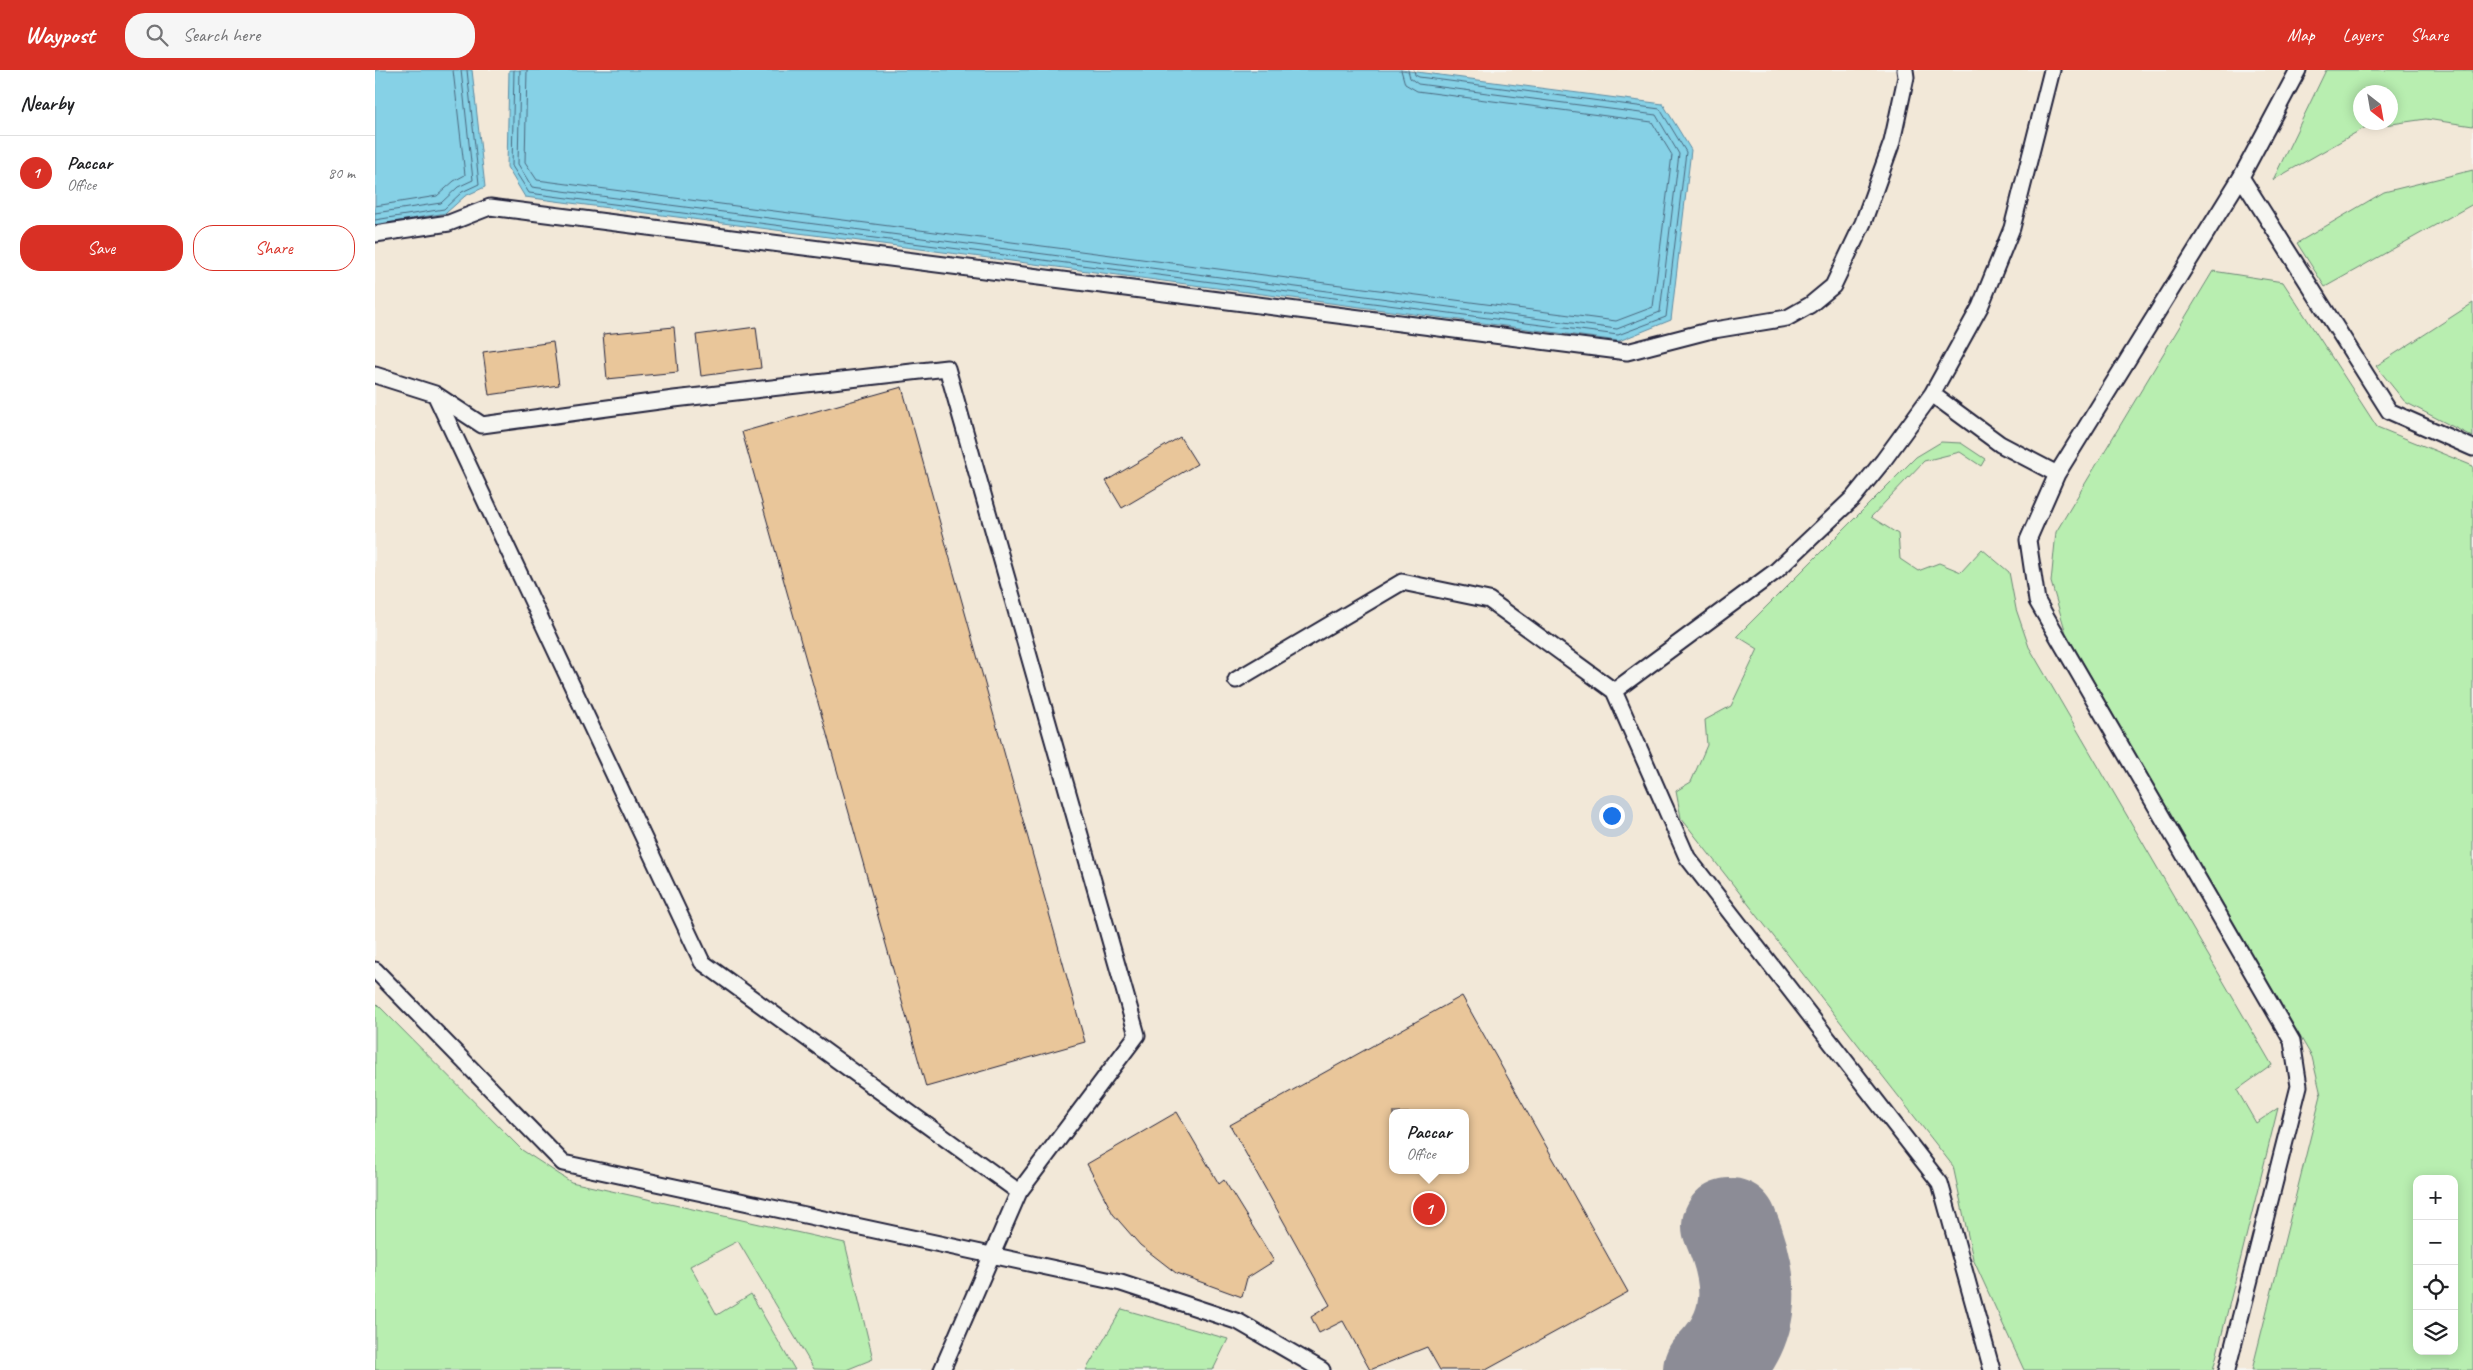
<!DOCTYPE html>
<meta charset="utf-8">
<style>
:root{--surface:#fff;--page:#f6f6f6;--text:#202124;--muted:#757577;--line:#e0e0e0;--accent:#d93025}
body{margin:0;font-family:Caveat,sans-serif;background:var(--page);color:var(--text)}
.controls{position:absolute;right:15px;bottom:15px;display:grid;overflow:hidden;border-radius:10px;box-shadow:0 2px 12px #0003}
.controls button{width:45px;height:45px;display:grid;place-items:center;padding:0;border:0;border-bottom:1px solid var(--line);background:var(--surface);color:var(--text);font:25px sans-serif}
.compass{position:absolute;left:1978px;top:15px;width:45px;height:45px;border-radius:50%;background:var(--surface);box-shadow:0 2px 12px #0003;rotate:149deg}
.you{position:absolute;left:1236px;top:745px;width:18px;height:18px;margin:-12px;border:4px solid #fff;border-radius:50%;background:#1a73e8;box-shadow:0 0 0 8px #1a73e833}
.badge{display:grid;place-items:center;width:32px;height:32px;border-radius:50%;background:var(--accent);color:#fff;font-size:16px;font-weight:700}
.pin{position:absolute;translate:-50% -50%;border:2px solid #fff;box-shadow:0 1px 5px #0006}
.popup{position:absolute;left:1014px;top:1039px;width:80px;height:65px;box-sizing:border-box;display:grid;place-content:center;border-radius:10px;background:var(--surface);filter:drop-shadow(0 1px 4px #0005);font-size:16px;white-space:nowrap;color:var(--muted)}
.popup b{font-size:19px;color:var(--text)}
.popup::after{content:'';position:absolute;left:50%;top:100%;margin-left:-10px;border:10px solid transparent;border-top-color:var(--surface)}
.list{margin:0;padding:0;list-style:none}
h2{display:flex;justify-content:space-between;align-items:center;height:65px;margin:0;padding:0 20px;font-size:21px}
h2 small{font-size:16px;font-weight:400;color:var(--muted)}
.list li{display:grid;grid-template-columns:32px 1fr auto;gap:15px;align-items:center;box-sizing:border-box;height:75px;padding:0 20px;border-top:1px solid var(--line)}
.list b{display:block;font-size:19px;white-space:nowrap}
.list p{margin:0;font-size:16px;white-space:nowrap;color:var(--muted)}
.list em{font-size:16px;font-style:normal;color:var(--muted)}
.actions{display:flex;gap:10px;padding:15px 20px}
.actions a{flex:1;padding:11px 0;border:1px solid var(--accent);border-radius:20px;text-align:center;font-size:18px;color:var(--accent)}
.actions .main{background:var(--accent);color:#fff}
.icon{flex:none;width:28px;height:28px;fill:none;stroke:currentColor;stroke-width:2;stroke-linecap:round;stroke-linejoin:round}
.map{position:relative;flex:none;width:2098px;height:1300px;overflow:hidden}
header{display:flex;align-items:center;gap:30px;box-sizing:border-box;height:70px;padding:0 25px;background:var(--accent);color:#fff}
header strong{font-size:24px}
nav{display:flex;gap:28px;margin-inline-start:auto;font-size:18px}
.search{width:350px;height:45px;background:var(--page);display:flex;align-items:center;gap:12px;box-sizing:border-box;padding:0 18px;border-radius:20px;color:var(--muted);font-size:19px}
main{display:flex}
aside{flex:1;background:var(--surface)}
.map>svg:first-child{display:block}
</style>
<header>
<strong>Waypost</strong>
<div class="search"><svg class="icon" aria-label="search" viewBox="0 0 24 24"><circle cx="10" cy="10" r="6"/><path d="M15 15l6 6"/></svg>Search here</div>
<nav><a>Map</a><a>Layers</a><a>Share</a></nav>
</header>
<main>
<aside>
<h2>Nearby<small></small></h2>
<ul class="list">
<li><span class="badge">1</span><div><b>Paccar</b><p>Office</p></div><em>80 m</em></li>
</ul>
<div class="actions"><a class="main">Save</a><a>Share</a></div>
</aside>
<div class="map">
<svg width="2098" height="1300" viewBox="0 0 2098 1300">
<rect width="100%" height="100%" fill="#f6f6f2"/>
<filter id="ink" filterUnits="userSpaceOnUse"><feTurbulence type="fractalNoise" baseFrequency=".02" numOctaves="2"/><feDisplacementMap in="SourceGraphic" scale="10" xChannelSelector="R" yChannelSelector="G"/><feConvolveMatrix kernelMatrix="1 2 1 2 8 2 1 2 1" color-interpolation-filters="sRGB"/></filter>
<g filter="url(#ink)">
<!-- built -->
<path fill="#f2e8d8" fill-rule="evenodd" d="M0,0H2098V1300H0ZM1986,22H2016V52H1986ZM1018,1043H1090V1100H1018ZM2042,1109H2079V1281H2042Z"/>
<!-- green -->
<path fill="#b8eeb0" stroke="#6d8876" fill-rule="evenodd" d="M1951,0H2098V56L2051,49L1989,58L1898,110ZM2016,22V52H1986V22Z
M2098,100V134L1950,217L1922,173L2009,122Z
M1838,201L1908,212L2002,357L2098,396V1300H1877L1946,1025L1937,987L1691,563L1676,512L1681,462ZM2042,1109H2079V1281H2042Z
M2098,233V367L2030,332L2001,296Z
M1566,372L1586,373L1610,389L1606,396L1585,382L1549,391L1496,447L1523,464L1525,489L1543,501L1564,493L1586,502L1607,479L1634,502L1641,539L1654,577L1897,995L1862,1020L1881,1053L1903,1038L1838,1300H1649L1598,1189L1578,1096L1306,748L1301,721L1316,712L1332,675L1330,650L1356,636L1383,579L1362,566L1541,387Z
M0,932L147,1080L196,1112L470,1173L498,1289L471,1300L439,1299L363,1171L315,1196L342,1245L376,1224L420,1300H0Z
M747,1239L853,1269L838,1300H711Z"/>
<!-- water -->
<path fill="#86d1e6" stroke="#5e8ba2" d="M0,0H97L110,117L90,126L71,143L0,155Z
M134,0H1026L1288,34L1316,80L1296,250L1244,271L150,127L132,97Z"/>
<g fill="none" stroke-linecap="round" stroke-linejoin="round">
<!-- shore -->
<path stroke="#4a687f" stroke-width="1" d="M139,0L137,96L154,123L1243,265L1291,247L1311,82L1285,39L1044,7L1040,5L1039,0
M145,0L143,94L157,117L1242,259L1285,242L1304,84L1281,45L1043,14L1035,8L1033,0
M152,0L150,92L162,110L1241,251L1278,237L1297,85L1277,52L1042,21L1030,14L1026,0
M0,136L62,126L79,111L90,105L78,0
M0,143L66,133L83,117L98,110L86,0
M0,150L69,139L87,122L104,114L92,0"/>
<!-- taxiway -->
<path stroke="#8c8c96" stroke-width="96" d="M1336,1300C1381,1257 1378,1210 1355,1156"/>
</g>
<!-- building -->
<path fill="#e9c69a" stroke="#22223b" fill-rule="evenodd" d="M299,257L303,302L232,309L228,264Z
M381,257L386,298L326,306L321,265Z
M178,272L184,315L114,325L108,282Z
M527,317L710,972L551,1017L367,362Z
M805,367L822,394L747,438L731,411Z
M1087,926L1253,1222L1111,1300H1065L1052,1277L995,1300L968,1251L944,1263L936,1247L955,1235L855,1055ZM1018,1043H1090V1100H1018Z
M802,1042L844,1114L849,1110L899,1191L872,1208L867,1227L801,1203L765,1175L738,1144L712,1094Z"/>
<g fill="none" stroke-linecap="round" stroke-linejoin="round">
<!-- service casing -->
<g stroke="#22223b" stroke-width="19">
<path id="service" d="M1866,107L2014,341L2098,378
M0,164L74,153L115,137L1252,282L1333,261L1412,248L1435,235L1458,216L1488,153L1517,72L1531,7L1530,0
M0,305L60,324L327,892L644,1122L567,1300
M60,324L107,355L299,329L572,298L762,965L644,1122
M1557,324L1625,374L1682,404
M861,610L1027,512L1114,530L1239,621L1312,787L1565,1113L1617,1300
M1239,621L1401,501L1478,428L1508,391L1557,324L1605,237L1637,158L1677,0
M0,900L188,1093L746,1213L864,1252L947,1300
M1852,1300L1924,1016L1917,971L1662,531L1653,470L1682,404L1866,107L1923,0"/>
</g>
<!-- service -->
<use href="#service" stroke="#f6f6f2" stroke-width="15"/>
</g>
</g>
</svg>
<div class="controls">
<button>+</button>
<button>−</button>
<button><svg class="icon" aria-label="locate" viewBox="0 0 24 24"><circle cx="12" cy="12" r="6"/><path d="M12 2v4M12 18v4M2 12h4M18 12h4"/></svg></button>
<button><svg class="icon" aria-label="layers" viewBox="0 0 24 24"><path d="M12 4l9 5-9 5-9-5zM3 14l9 5 9-5"/></svg></button>
</div>
<svg class="compass" viewBox="-18 -18 36 36"><path d="M0-13l5 13h-10z" fill="#e53935"/><path d="M0 13l5-13h-10z" fill="#757577"/></svg>
<div class="you"></div>
<div class="pin badge" style="left:1054px;top:1139px">1</div>
<div class="popup"><b>Paccar</b>Office</div>
</div>
</main>
